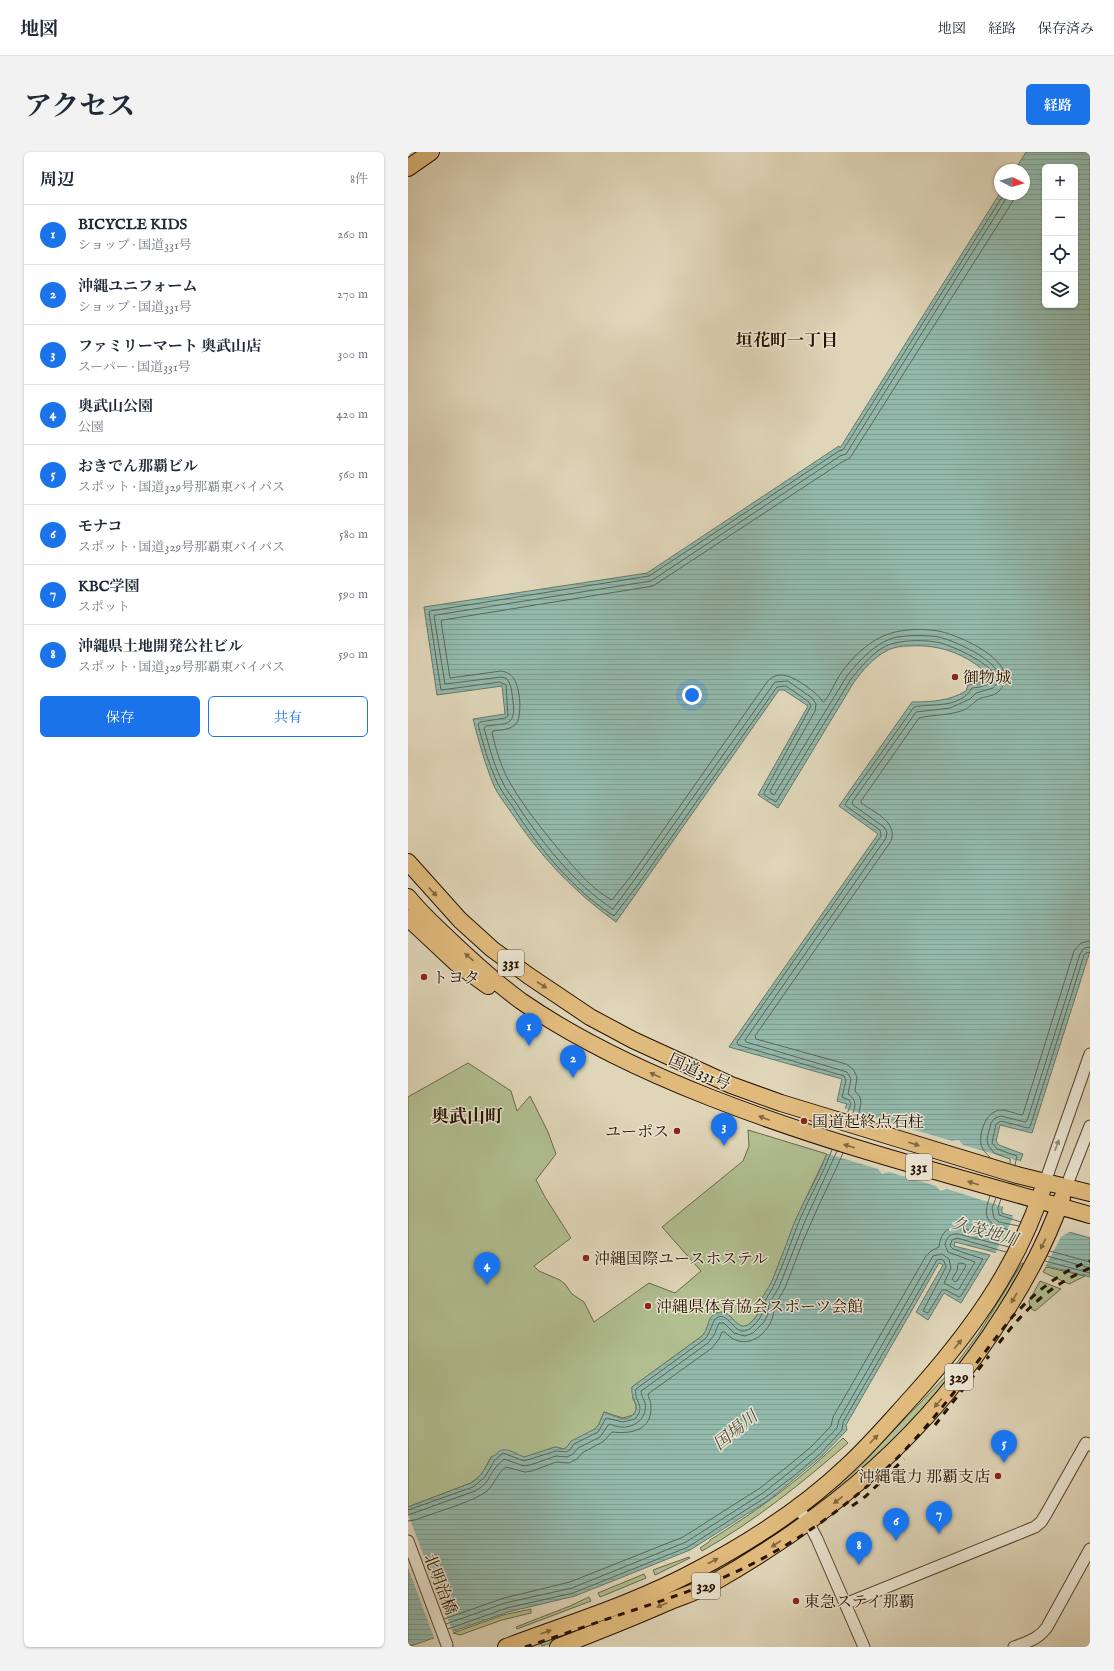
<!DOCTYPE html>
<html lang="ja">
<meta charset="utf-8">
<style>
:root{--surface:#fff;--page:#f2f2f3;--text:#1f2937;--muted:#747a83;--line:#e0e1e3;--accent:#1a73e8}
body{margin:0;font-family:"IM FELL English","Noto Serif JP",serif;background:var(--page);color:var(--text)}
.controls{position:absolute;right:12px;top:12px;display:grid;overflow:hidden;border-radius:6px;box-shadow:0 1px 3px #0004}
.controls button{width:36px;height:36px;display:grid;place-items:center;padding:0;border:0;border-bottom:1px solid var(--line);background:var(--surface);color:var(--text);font:20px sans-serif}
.compass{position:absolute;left:586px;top:12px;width:36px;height:36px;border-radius:50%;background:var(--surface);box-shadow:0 1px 3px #0004;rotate:95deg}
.you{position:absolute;left:284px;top:543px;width:14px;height:14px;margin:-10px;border:3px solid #fff;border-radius:50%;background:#1a73e8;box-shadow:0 0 0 6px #1a73e833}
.badge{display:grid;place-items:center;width:26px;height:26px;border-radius:50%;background:var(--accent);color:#fff;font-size:13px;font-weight:700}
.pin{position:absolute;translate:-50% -33px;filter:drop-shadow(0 1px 2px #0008)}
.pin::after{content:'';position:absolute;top:21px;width:14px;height:12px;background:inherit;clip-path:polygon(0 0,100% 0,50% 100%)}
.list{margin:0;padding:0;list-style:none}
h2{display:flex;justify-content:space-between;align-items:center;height:52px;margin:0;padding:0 16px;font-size:17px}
h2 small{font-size:13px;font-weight:400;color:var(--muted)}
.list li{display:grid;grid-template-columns:26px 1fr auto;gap:12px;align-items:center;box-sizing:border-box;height:60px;padding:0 16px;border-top:1px solid var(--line)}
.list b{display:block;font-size:15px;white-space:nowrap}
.list p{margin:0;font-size:13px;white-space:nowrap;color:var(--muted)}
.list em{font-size:13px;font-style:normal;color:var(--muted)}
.actions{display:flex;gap:8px;padding:12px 16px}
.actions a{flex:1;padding:9px 0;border:1px solid var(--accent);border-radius:6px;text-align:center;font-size:14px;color:var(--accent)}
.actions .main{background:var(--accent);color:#fff}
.icon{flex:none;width:22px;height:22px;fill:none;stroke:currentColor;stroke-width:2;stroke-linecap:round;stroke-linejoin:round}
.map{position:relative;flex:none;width:682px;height:1495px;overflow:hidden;border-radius:6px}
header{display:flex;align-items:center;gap:24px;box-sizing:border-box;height:56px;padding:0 20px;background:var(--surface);border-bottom:1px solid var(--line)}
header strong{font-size:19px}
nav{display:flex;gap:22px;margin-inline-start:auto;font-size:14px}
.intro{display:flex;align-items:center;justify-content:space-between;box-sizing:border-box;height:96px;padding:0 24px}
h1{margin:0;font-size:28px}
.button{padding:10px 18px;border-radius:6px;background:var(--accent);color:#fff;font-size:14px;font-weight:700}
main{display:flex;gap:24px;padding:0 24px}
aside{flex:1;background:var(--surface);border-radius:6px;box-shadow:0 1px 3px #0004}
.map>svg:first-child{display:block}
</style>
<header>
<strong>地図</strong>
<nav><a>地図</a><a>経路</a><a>保存済み</a></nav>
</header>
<div class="intro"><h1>アクセス</h1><a class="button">経路</a></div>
<main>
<aside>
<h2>周辺<small>8件</small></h2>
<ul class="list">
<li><span class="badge">1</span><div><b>BICYCLE KIDS</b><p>ショップ · 国道331号</p></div><em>260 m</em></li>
<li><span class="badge">2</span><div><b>沖縄ユニフォーム</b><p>ショップ · 国道331号</p></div><em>270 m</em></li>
<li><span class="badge">3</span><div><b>ファミリーマート 奥武山店</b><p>スーパー · 国道331号</p></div><em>300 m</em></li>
<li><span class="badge">4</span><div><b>奥武山公園</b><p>公園</p></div><em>420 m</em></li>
<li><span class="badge">5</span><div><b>おきでん那覇ビル</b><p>スポット · 国道329号那覇東バイパス</p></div><em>560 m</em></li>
<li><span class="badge">6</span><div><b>モナコ</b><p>スポット · 国道329号那覇東バイパス</p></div><em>580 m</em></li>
<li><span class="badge">7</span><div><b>KBC学園</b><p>スポット</p></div><em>590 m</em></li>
<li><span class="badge">8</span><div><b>沖縄県土地開発公社ビル</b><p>スポット · 国道329号那覇東バイパス</p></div><em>590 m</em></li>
</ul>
<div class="actions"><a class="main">保存</a><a>共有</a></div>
</aside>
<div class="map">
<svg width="682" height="1495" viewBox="0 0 682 1495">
<defs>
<pattern id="water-rules" width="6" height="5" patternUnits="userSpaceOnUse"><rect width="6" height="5" fill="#93b9ac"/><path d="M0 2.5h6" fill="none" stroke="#7f9e92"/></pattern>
</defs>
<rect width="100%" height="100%" fill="#dfd5b8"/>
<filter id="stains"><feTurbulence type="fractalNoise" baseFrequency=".005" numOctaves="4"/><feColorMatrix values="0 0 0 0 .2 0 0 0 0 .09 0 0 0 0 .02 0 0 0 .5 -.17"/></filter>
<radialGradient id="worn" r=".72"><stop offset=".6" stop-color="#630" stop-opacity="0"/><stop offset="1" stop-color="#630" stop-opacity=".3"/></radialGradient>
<!-- green -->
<path fill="#b0be90" stroke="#6b6848" d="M60,911L103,939L109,959L122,944L140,980L148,1002L128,1028L137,1045L163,1086L126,1114L131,1119L152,1128L157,1132L164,1142L176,1150L186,1170L241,1131L267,1141L293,1119L254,1075L335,1009L341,994L340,978L419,1002L389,1065L363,1132L352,1150L351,1159L348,1165L340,1173L334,1175L331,1174L322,1164L302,1167L298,1179L294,1184L224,1235L225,1247L228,1253V1259L225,1263L215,1266L196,1260L191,1272L187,1277L156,1297L147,1295L120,1305H83L74,1322L63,1331L0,1355V945Z
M614,1111L616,1112C580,1179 524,1252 468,1305C452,1320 434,1333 417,1348L413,1343L482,1282L542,1220L571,1181Z
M638,1115L677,1124L661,1132L635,1120Z
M632,1129L653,1137L627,1159L622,1156L621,1149Z
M435,1286L440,1291C394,1331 347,1369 294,1399L292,1396L301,1390L302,1388C350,1358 395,1326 435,1286Z
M376,1379L295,1428L172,1481L134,1494L132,1491L288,1427L315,1415Z
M281,1405L282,1406L247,1423L245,1418Z
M236,1422L238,1426L192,1445L190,1441Z
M181,1445L183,1449L109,1477L108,1475L162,1454Z
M123,1457V1461L94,1468L52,1483L45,1481L95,1463Z"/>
<!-- water -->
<path fill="url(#water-rules)" stroke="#677668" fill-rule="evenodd" d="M618,0H682V799L624,981L592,973L588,989L591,993L615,1002L594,1057V1061L682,1086V1125L547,1090L546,1094L582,1103L553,1151L536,1141L520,1168L508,1160L535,1113L531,1111L438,1273L439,1278L414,1304L361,1348L282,1398L167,1444L100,1460L0,1495V1355L63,1331C73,1325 78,1315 84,1304C89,1304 89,1299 94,1298C100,1296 110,1303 116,1305L147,1295L156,1297L159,1295L163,1289L187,1277L191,1272L196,1260C205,1264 218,1271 226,1262C228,1259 229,1256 228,1253C226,1246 223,1243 224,1235L294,1184C300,1178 300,1167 305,1163C325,1149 328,1191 347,1166C352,1161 350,1155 353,1149C355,1143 360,1137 363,1131C371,1112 378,1093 385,1074C393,1054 404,1036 413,1016C422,995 430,973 439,952L429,949L434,927L321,895L470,682L431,654L504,550C523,550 541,549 558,539L560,533L581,528L582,524C559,502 532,492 501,494C493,494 487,495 480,498C466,505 455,518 446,530L370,656L350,643L400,554L376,538H371L208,770C166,740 131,703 103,660C97,651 90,643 86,634C77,612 71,590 65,567L97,562L94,534L29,543L16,455L239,421L431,294L432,296L592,41L616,42V18H607ZM637,15H667V153H637Z"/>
<!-- pier -->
<path fill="#dfd5b8" d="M435,956L487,972L493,971L497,975L544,989L551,988L555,993L614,1010L596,1055L539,1037L532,1039L528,1034L481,1020L474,1022L470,1017L417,1001Z
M605,1061L665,1079L659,1081L653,1085L637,1115L587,1102L604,1068Z
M0,1362L45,1481L27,1488L0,1416Z"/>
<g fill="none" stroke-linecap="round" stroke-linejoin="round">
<!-- shore -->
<path stroke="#5c6656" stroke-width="1" d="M439,962L443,952L441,948L434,945L438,928L436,924L330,893L329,890L473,684L472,678L438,654L437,652L506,555C525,551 552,557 564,536L572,535L583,531C585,529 586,526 586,523C583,511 539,491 528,490C515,488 500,488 487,491C469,494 454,514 443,527L368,650L356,643V641L403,554L401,550L378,534L369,535L232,730L206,764C167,740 129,694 105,655C100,648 94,640 90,632C81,613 75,592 70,572L72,570L97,566L100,564L98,533L92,530L33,538L21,460L22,459L241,424L431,299L435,298L596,42
M444,963C448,954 449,948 440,942L443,927L439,920L338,890L337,888L478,686L479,680L476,675L445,653L444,650L508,560L542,556L562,547L568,541L585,536C611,516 545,488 531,485C519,483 496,483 485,486C466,492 450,510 439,524L366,643L363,641L362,639L407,559L408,552L404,546L380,529L367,530L227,727L205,757C168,734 131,687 108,651C104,645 98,638 95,631C86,614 81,594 76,576L78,574C99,571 108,575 105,549C104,543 104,536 101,530L98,526L93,525L37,532L26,464L28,463L243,429L432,304L438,302L601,42
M450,965L453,951L452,945L447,939L449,925L445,917L438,912L348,887L347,884L483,689C490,670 466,660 453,651V649L511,566C527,562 540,564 556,558C562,555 568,548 573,546C580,544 587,544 592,538C616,511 549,482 530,479C512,476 489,477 473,485C458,492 443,507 433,521C427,530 423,541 416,550L414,549C410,542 404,539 398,534C386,526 371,516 359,530L223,724L204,748C185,738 171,721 157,705C137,681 117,657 101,629C93,615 88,597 84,581L85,579C92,578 101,578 107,573C115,566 112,535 106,527C103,522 99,520 93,519L42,526L33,469L35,468L245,434L434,310L442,306L605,49L607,42
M582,1005C578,1002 574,997 573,992C571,982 577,963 588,959C595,956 605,961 613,963L615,962L666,799L673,791L682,789
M602,1011V1007L586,1001L580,993L579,987L583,971L587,966L593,964L617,970L619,969L672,802L676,796L682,795
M607,1013L609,1004L589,997L584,991L588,972L593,969L620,976L622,975L676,803L678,801L682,800
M582,1044C571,1073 586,1073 608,1080
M588,1046L584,1056L586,1066L591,1070L611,1074
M593,1047L590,1056L591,1063L613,1070
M642,1099L682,1110
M639,1104L682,1116
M637,1109L682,1121
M552,1111L557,1112L558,1114L549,1129L547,1130L544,1127L549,1119L550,1112Z
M0,1358L65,1335L77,1325L86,1309L95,1301L116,1309L148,1299L158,1300L162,1298L166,1292L190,1280L198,1266L215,1270L227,1267C239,1253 225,1250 228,1237L297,1187C302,1182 305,1168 308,1166C323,1157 327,1193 346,1173C354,1165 354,1162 356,1152C358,1145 364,1139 366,1133C376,1112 383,1089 392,1067C402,1044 415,1022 424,998
M0,1363L67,1339C83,1330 79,1325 89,1314C91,1311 94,1310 96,1307L116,1314L122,1313L148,1304L159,1305L165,1302L170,1296L192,1285L201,1272C205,1273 209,1275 214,1275C227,1276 240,1265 237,1251C236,1247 233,1244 233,1239L300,1191L306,1183L311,1171H316L326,1181L337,1184L345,1181L356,1170L360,1162L361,1152L371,1135L397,1069L429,999
M0,1369L7,1368C25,1361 65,1350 79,1339C87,1332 89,1321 98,1315L117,1320L124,1319L148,1310L161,1311L169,1307L174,1301L196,1289L204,1280C223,1282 244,1279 243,1254C243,1249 240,1245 240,1242L304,1196L311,1187L314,1180H317C327,1192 342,1193 354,1182C364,1172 364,1167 367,1155C369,1148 374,1142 377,1136C386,1114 393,1092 403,1071C413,1047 425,1025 435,1001
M36,1467L96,1446L162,1430L275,1385L352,1336L380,1314L404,1294L423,1274L425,1265L518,1104L523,1099L531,1095C532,1084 537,1075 550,1075L603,1090
M38,1472L97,1451L164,1436L278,1390L355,1341L383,1319L408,1298L429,1276L431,1268L525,1104L534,1102L541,1107L543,1116L536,1131L549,1138L551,1137L567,1110L540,1100L537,1093C538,1086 542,1081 550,1082L601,1095
M40,1477L99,1456L165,1441L280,1395L358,1345L387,1323L412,1302L434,1278L435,1270L529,1108L533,1107L536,1109L538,1115L515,1159L520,1161L534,1138H538L551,1145L553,1144L575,1107L545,1097L542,1094L544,1088L549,1086L598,1100"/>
<!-- minor casing -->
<g stroke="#54432f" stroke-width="13">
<path id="minor" d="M637,1030L682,902
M658,1035L682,974
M389,1354L400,1370L409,1387L456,1495
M0,1389L39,1493
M437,1452L627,1375L633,1370L638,1362L678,1291L682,1293
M606,1495C619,1490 631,1487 639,1475L682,1397"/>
</g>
<!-- highway casing -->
<g stroke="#261201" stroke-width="18">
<path id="highway" d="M0,16L23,0
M0,710L52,768L84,797L121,824L182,865L225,888L323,933L373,951L609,1023L682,1041
M0,745C12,760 26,773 40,786C63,808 87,830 113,849C171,889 235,919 301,945C425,994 554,1026 682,1063
M0,766L48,811L80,834
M98,1495C162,1471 228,1451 289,1418C340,1391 396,1355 439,1314C462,1293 483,1268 504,1245C559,1184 608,1118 634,1039
M150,1495C186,1481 222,1467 258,1451C272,1445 289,1440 303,1432C425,1363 521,1281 596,1162C619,1126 640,1087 654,1046"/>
</g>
<!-- minor -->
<use href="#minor" stroke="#eae4d1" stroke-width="11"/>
<!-- highway -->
<use href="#highway" stroke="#e0ba7c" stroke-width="16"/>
<!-- rail -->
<path stroke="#261201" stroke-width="3" stroke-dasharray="7 7" stroke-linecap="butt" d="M591,1191C618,1156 641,1134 682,1116
M527,1273L581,1204
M444,1354L458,1344L496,1307
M117,1495C153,1483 190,1470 226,1458C265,1445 304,1432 340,1414C398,1385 451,1346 496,1299C536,1257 569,1209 605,1164C628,1140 651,1120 682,1109"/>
</g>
<!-- one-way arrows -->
<defs><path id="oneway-solid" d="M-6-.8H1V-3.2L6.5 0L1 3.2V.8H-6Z"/></defs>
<g fill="#83663e">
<use href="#oneway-solid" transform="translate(25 740) rotate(47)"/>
<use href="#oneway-solid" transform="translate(61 805) rotate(-139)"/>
<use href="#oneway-solid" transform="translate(134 833) rotate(33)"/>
<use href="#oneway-solid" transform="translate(247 923) rotate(-156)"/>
<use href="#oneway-solid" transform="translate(356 966) rotate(-159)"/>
<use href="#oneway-solid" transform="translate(506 992) rotate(17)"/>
<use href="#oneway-solid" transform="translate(441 994) rotate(-163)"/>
<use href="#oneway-solid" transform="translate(565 1031) rotate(-163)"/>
<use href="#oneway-solid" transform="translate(635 1092) rotate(116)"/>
<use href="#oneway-solid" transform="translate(606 1146) rotate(120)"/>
<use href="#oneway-solid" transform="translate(550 1192) rotate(-51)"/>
<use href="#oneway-solid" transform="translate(530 1251) rotate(130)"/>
<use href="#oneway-solid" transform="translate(466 1287) rotate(-46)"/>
<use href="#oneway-solid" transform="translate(430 1348) rotate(142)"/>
<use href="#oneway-solid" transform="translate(368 1392) rotate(147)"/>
<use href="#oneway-solid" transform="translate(305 1409) rotate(-28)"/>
<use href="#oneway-solid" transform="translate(254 1453) rotate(157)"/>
<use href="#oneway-solid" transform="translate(138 1480) rotate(-20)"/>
</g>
<use fill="#928673" href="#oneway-solid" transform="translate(649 993) rotate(-70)"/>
<!-- markers -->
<g fill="#8f2418" stroke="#eae4d1" stroke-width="1.5">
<circle cx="547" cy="525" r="4"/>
<circle cx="16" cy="825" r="4"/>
<circle cx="396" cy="969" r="4"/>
<circle cx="269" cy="979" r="4"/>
<circle cx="178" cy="1106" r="4"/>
<circle cx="240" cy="1154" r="4"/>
<circle cx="590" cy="1324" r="4"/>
<circle cx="388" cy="1449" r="4"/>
</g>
<g text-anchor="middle" stroke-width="3" stroke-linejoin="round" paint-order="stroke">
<!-- shield labels -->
<g fill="#eae4d1" stroke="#61513f" stroke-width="1">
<rect x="90" y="798" width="26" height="26" rx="3"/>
<rect x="498" y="1002" width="26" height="26" rx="3"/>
<rect x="537" y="1212" width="28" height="26" rx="3"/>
<rect x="284" y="1421" width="28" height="26" rx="3"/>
</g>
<g font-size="15" font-weight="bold" fill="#261201">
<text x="103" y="816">331</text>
<text x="511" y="1020">331</text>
<text x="551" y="1230">329</text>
<text x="298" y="1439">329</text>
</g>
<!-- poi labels -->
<g font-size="16" fill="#261201" stroke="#eae4d1" text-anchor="start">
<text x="555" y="531">御物城</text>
<text x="24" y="831">トヨタ</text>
<text x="404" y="975">国道起終点石柱</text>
<text x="261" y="985" text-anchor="end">ユーポス</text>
<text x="186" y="1112">沖縄国際ユースホステル</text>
<text x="248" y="1160">沖縄県体育協会スポーツ会館</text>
<text x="582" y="1330" text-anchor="end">沖縄電力 那覇支店</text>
<text x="396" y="1455">東急ステイ那覇</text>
</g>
<!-- street labels -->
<g font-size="16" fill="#261201" stroke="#eae4d1">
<text transform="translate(292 919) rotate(24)" y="6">国道331号</text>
<text transform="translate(33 1432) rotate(69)" y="6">北明治橋</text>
</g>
<!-- neighbourhood labels -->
<g font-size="17" font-weight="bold" fill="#261201" stroke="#eae4d1">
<text x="379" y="194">垣花町一丁目</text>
</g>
<!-- water labels -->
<g font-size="17" font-style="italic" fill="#4c4c3d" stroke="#eae4d1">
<text transform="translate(577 1079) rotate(15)" y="6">久茂地川</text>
<text transform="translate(327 1278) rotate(-39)" y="6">国場川</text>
</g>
<!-- quarter labels -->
<g font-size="18" font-weight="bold" fill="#261201" stroke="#eae4d1">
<text x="59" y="970">奥武山町</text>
</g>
</g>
<rect width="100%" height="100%" filter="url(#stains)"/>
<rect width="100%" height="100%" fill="url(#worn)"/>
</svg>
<div class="controls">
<button>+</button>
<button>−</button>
<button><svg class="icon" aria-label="locate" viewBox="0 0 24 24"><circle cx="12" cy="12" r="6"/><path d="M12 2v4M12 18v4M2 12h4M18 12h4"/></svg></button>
<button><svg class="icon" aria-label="layers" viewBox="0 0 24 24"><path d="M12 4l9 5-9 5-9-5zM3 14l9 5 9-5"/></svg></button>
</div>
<svg class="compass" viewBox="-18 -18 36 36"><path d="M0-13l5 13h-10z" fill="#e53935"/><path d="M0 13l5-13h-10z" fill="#747a83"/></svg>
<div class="you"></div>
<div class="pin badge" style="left:121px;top:894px">1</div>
<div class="pin badge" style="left:165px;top:926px">2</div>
<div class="pin badge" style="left:316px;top:994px">3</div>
<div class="pin badge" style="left:79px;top:1133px">4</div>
<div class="pin badge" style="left:596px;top:1311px">5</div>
<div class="pin badge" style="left:488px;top:1389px">6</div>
<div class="pin badge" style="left:531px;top:1382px">7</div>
<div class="pin badge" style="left:451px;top:1413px">8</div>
</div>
</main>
